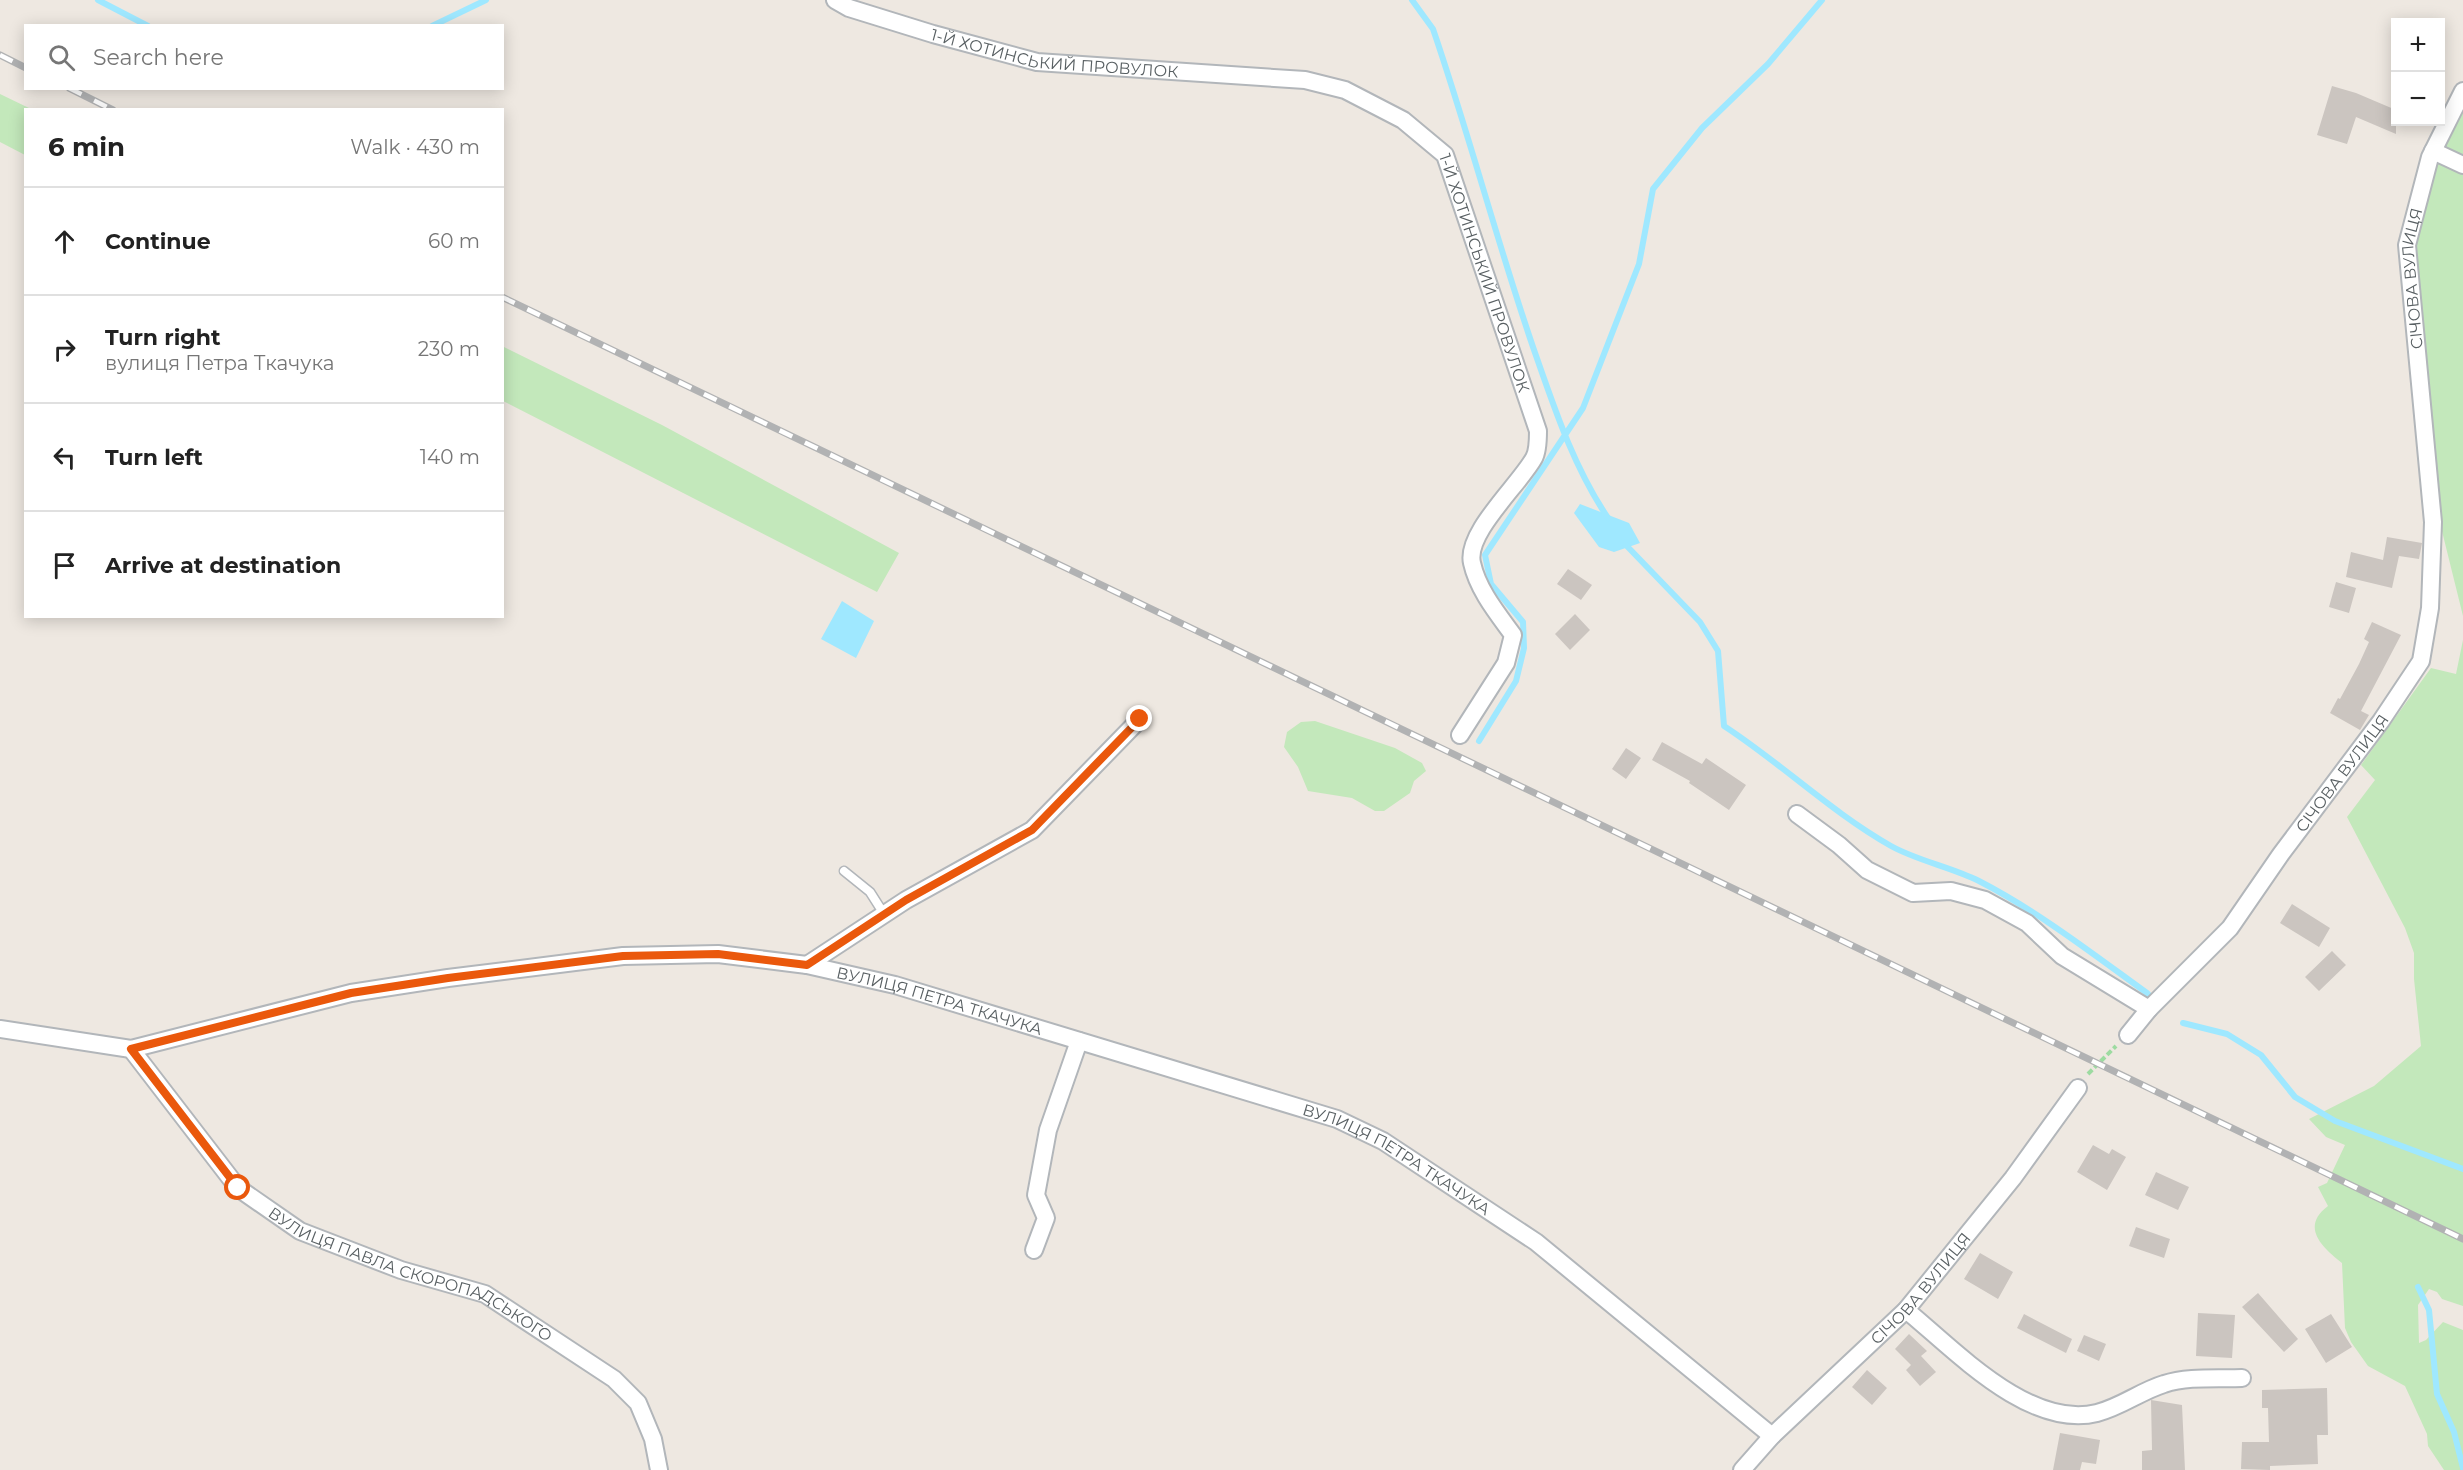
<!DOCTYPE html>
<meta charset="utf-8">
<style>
:root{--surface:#fff;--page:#f6f6f6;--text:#222;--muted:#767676;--line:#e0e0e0}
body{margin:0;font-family:Montserrat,sans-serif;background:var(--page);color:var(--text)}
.controls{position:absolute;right:18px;top:18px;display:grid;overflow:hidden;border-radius:0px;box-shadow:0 3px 15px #0003}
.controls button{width:54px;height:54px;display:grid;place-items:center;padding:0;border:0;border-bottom:2px solid var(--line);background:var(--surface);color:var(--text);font:30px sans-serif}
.stop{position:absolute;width:18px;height:18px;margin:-14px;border:4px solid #ea580c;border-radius:50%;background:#fff}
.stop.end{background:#ea580c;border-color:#fff;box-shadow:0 2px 6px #0008}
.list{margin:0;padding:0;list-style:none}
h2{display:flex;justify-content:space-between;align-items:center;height:78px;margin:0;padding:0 24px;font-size:26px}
h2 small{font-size:20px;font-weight:400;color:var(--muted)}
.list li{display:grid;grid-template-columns:39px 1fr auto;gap:18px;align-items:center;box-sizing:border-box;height:108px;padding:0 24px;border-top:2px solid var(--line)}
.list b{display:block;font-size:22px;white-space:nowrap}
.list p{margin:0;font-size:20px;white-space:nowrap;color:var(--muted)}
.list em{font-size:20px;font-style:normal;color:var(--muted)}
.icon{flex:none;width:33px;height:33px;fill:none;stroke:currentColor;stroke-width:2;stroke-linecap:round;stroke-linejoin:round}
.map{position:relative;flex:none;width:2463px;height:1470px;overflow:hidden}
.search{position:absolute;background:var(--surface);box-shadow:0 3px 15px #0003;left:24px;top:24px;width:480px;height:66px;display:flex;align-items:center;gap:15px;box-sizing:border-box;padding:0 21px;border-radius:0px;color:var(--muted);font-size:22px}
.panel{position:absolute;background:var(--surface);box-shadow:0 3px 15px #0003;left:24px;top:108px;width:480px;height:510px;border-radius:0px}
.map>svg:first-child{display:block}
</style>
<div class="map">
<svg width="2463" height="1470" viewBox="0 0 2463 1470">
<rect width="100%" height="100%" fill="#eee8e1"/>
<!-- green -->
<path fill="#c3e8bb" d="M0,94L31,109L26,110L25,155L0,142Z
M2463,106V616L2438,515L2414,240L2435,159Z
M502,346L662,425L899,553L877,592L503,401Z
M2463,640V1306L2442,1299L2437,1292L2429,1289L2418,1305L2419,1343L2426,1340L2443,1322L2463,1330V1470H2444L2428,1446L2427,1434L2405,1386L2368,1366L2351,1342L2345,1328L2342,1263C2322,1247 2300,1227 2328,1206L2318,1187L2327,1183L2345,1145L2326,1137L2309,1119L2374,1086L2421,1046L2414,979V953L2405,928L2347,817L2375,780L2361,765L2431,668L2456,674Z
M1315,721L1395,748L1422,763L1426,771L1414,781L1410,793L1384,811H1375L1352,798L1308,791L1298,767L1284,747L1287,732L1301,722Z"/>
<!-- water -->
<path fill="#9fe8ff" d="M1580,504L1629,523L1640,543L1614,552L1599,547L1574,513Z
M842,601L874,621L856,658L821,639Z"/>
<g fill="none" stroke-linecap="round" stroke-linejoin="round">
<!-- stream -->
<path stroke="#9fe8ff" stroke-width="6" d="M98,0L148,26
M1412,0L1433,29C1469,134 1497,242 1533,347C1554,407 1573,466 1608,518
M432,26L486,0
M1623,542L1700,622L1718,651L1724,726C1781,763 1831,812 1891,846C1918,861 1951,867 1979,881C2039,912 2093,954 2147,993L2154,1001
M1479,741L1516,681L1524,648L1523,622L1491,584L1485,555L1583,408L1639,264L1653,189L1702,128L1768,64L1822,0
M2183,1023L2227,1034L2261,1055L2295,1097L2335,1121L2463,1169
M2418,1287L2429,1310L2437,1394L2454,1432L2463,1468"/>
</g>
<!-- building -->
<path fill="#cbc5c0" d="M2332,86L2356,93L2396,110V134L2356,117L2347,144L2317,135Z
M2387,537L2422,543L2419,559L2399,556L2392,588L2346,577L2351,552L2383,560Z
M1568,569L1592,585L1581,600L1557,584Z
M2336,582L2356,588L2349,613L2329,607Z
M1575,614L1590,630L1570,650L1555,634Z
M2372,622L2401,635L2361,711L2369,715L2360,730L2330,713L2338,698L2340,699L2359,664L2369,642L2364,639Z
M1662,742L1702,764L1706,758L1746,785L1729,810L1689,783L1690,781L1652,760Z
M1626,748L1641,758L1626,779L1612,769Z
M2292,904L2330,928L2319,947L2280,923Z
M2332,951L2346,965L2319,991L2305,977Z
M2093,1145L2109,1154L2112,1149L2126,1157L2107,1190L2077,1172Z
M2156,1172L2189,1187L2178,1210L2145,1195Z
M2136,1227L2170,1239L2164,1258L2129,1246Z
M1980,1253L2013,1272L1998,1299L1964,1279Z
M2258,1293L2298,1339L2284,1352L2242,1307Z
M2198,1313L2235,1315L2232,1358L2196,1356Z
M2024,1314L2072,1339L2066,1353L2017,1328Z
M2331,1314L2352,1347L2326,1363L2305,1329Z
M1909,1334L1927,1351L1921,1356L1936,1372L1920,1386L1906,1370L1911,1365L1895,1349Z
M2084,1335L2106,1344L2099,1361L2077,1351Z
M1867,1370L1887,1388L1872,1405L1852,1387Z
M2327,1388L2328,1435H2317L2318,1464L2270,1466V1470L2241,1469L2242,1442H2269L2268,1408H2262V1390Z
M2151,1400L2182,1405L2185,1470H2142V1451L2152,1450Z
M2060,1433L2100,1440L2096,1464L2082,1462L2080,1470H2053Z"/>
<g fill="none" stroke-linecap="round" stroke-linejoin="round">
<!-- service casing -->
<g stroke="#b2b6ba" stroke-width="11">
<path id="service" d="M844,871L870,892L884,914"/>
</g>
<!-- minor casing -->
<g stroke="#b2b6ba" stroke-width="20">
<g id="minor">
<path id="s1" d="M835,0L849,8L933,34L1037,62L1305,80L1345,90L1403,120L1445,155L1538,431C1538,439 1538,451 1534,458C1520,484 1465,533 1472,563C1478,590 1497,613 1513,635L1506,663L1460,735"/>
<path d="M2433,151L2463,165"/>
<path id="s2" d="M1797,814L1839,845L1867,870L1913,893L1951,891L1985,900L2027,923L2062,956L2149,1009L2230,928L2281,854L2381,721L2421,661L2430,608L2433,522L2407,245L2430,157L2463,91"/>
<path d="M807,965L906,900L1032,830L1140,719"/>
<path id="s3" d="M0,1029L131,1049L351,993L448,978L623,956L718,954L807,965L895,985L1337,1119L1383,1141L1536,1242L1772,1436"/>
<path d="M2128,1035L2149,1009"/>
<path id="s4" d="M131,1049L238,1188L300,1231L401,1270L485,1294L614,1379L638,1403L653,1439L659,1470"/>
<path d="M1034,1250L1046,1218L1036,1195L1048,1130L1079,1041"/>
<path d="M1906,1310C1954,1349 2029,1430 2097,1413C2121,1407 2141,1391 2164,1384C2188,1376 2217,1379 2242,1378"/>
<path id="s5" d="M1742,1470L1772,1436L1906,1310L2013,1178L2078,1088"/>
</g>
</g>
<!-- path -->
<path stroke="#9ddba1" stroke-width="4" stroke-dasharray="6 3" stroke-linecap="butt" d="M2088,1074L2116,1046"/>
<!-- service -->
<use href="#service" stroke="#fff" stroke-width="8"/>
<!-- minor -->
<use href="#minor" stroke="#fff" stroke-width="16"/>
<!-- rail casing -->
<g stroke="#b1b2b3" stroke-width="7">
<path id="rail" d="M0,55L26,68
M69,88L113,110
M502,297L2463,1239"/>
</g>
<!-- rail -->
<use href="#rail" stroke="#fff" stroke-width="4.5" stroke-dasharray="14" stroke-linecap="butt"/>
</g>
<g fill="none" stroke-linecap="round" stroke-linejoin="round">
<!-- route -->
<path stroke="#ea580c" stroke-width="8" d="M238,1188L131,1049L351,993L448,978L623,956L718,954L807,965L906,900L1032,830L1140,719"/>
</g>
<g text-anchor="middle" stroke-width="4.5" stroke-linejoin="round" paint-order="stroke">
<!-- street labels -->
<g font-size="16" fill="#596063" stroke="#fff">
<text dy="6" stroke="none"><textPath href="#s1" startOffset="228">1-Й ХОТИНСЬКИЙ ПРОВУЛОК</textPath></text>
<text dy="6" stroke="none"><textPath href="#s1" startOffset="766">1-Й ХОТИНСЬКИЙ ПРОВУЛОК</textPath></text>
<text dy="6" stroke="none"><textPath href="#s2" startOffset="1240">СІЧОВА ВУЛИЦЯ</textPath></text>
<text dy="6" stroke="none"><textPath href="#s2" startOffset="718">СІЧОВА ВУЛИЦЯ</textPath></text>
<text dy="6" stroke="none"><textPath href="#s3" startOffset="956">ВУЛИЦЯ ПЕТРА ТКАЧУКА</textPath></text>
<text dy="6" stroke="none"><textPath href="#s3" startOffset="1442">ВУЛИЦЯ ПЕТРА ТКАЧУКА</textPath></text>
<text dy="6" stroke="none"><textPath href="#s4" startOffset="370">ВУЛИЦЯ ПАВЛА СКОРОПАДСЬКОГО</textPath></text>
<text dy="6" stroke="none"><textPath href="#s5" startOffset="255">СІЧОВА ВУЛИЦЯ</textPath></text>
</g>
</g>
</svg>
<div class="controls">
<button>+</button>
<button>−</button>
</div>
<div class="stop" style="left:238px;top:1188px"></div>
<div class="stop end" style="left:1140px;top:719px"></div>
<div class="search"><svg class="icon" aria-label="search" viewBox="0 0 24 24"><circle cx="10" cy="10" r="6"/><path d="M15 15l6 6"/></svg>Search here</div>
<section class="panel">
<h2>6 min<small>Walk · 430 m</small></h2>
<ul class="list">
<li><svg class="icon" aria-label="ahead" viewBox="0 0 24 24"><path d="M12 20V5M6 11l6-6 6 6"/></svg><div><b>Continue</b></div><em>60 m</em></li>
<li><svg class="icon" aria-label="right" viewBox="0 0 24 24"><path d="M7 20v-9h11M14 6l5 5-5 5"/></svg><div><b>Turn right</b><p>вулиця Петра Ткачука</p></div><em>230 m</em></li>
<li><svg class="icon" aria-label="left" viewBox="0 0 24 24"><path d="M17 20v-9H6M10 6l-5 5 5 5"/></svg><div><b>Turn left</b></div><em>140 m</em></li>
<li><svg class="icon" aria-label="arrive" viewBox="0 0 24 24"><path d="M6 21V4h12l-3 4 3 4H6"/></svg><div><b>Arrive at destination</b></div></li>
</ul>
</section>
</div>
